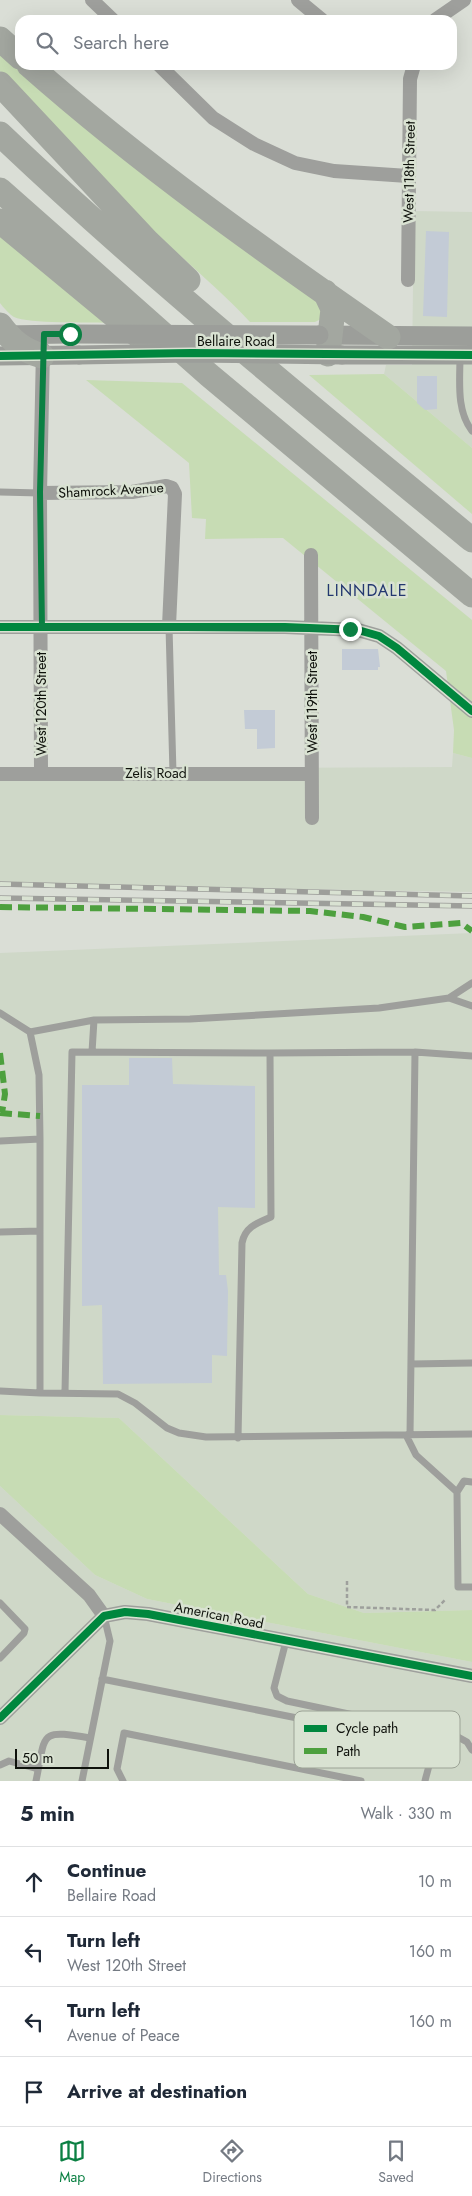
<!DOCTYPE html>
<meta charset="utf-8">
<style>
:root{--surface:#fff;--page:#f2f2f3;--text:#1f2937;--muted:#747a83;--line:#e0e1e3;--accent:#0b8043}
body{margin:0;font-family:Jost,sans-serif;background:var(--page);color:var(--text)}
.scale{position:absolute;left:15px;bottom:12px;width:94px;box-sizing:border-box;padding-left:5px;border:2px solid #0e110b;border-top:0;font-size:14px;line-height:18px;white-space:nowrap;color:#0e110b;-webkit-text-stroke:4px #d9e2d2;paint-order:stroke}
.stop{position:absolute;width:15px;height:15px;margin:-11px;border:4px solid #0b8043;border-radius:50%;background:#fff}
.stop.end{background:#0b8043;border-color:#fff;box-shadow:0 1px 5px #0008}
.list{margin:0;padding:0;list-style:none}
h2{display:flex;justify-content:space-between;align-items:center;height:65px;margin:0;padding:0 20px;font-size:21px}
h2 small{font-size:16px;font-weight:400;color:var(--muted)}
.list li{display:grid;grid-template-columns:32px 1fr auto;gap:15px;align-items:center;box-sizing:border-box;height:70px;padding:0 20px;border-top:1px solid var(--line)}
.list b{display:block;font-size:19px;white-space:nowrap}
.list p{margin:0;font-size:16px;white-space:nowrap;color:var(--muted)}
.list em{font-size:16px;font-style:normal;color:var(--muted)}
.icon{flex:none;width:28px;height:28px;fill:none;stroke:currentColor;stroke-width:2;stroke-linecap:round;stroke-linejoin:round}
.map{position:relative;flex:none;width:472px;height:1781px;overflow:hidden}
.search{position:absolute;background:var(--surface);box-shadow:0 5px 20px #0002;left:15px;right:15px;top:15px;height:55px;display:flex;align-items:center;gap:12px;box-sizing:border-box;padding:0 18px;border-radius:15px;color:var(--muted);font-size:19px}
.sheet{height:345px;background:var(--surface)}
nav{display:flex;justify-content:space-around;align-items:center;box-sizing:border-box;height:70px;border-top:1px solid var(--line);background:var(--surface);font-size:14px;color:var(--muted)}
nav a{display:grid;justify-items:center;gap:2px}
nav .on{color:var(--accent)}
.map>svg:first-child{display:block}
</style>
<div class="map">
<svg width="472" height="1781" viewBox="0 0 472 1781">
<rect width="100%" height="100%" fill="#daded6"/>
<!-- built -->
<path fill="#cfd8c8" d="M414,211L472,212V448L384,374L386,365H412Z
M453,753L472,758V892L0,884V769L452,767Z
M472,933V1610L364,1613L308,1594L119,1418L0,1415V953Z
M0,1486L95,1575L147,1599L472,1662V1781H0Z"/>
<!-- green -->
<path fill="#c7dcb4" d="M0,48L316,294L323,318L315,322H250C226,296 199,273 173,249C113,193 55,132 0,71Z
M0,232L109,323C89,322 29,324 14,317C9,314 4,308 0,303Z
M384,374L472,448V514L309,375Z
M86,380L182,383L472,620V758L453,753L454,730L446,671L283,538L205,539L206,519L192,518L189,463Z
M0,1415L119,1418L308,1594L364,1613L472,1610V1662L147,1599L95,1575L0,1486Z"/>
<!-- building -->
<path fill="#c3cbd6" d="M426,231L449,232L447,317L423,316Z
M417,376H437V409L425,410L417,403Z
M342,649H378L380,667H378V670H342Z
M244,710H275V748L257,749V729H245Z
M129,1058H172L173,1084L255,1086V1208L218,1207L219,1275H226L228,1291L227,1356L212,1355V1383L103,1384L102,1305L82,1306V1085H129Z"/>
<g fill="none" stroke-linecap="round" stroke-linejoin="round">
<!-- path -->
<path stroke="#9ea09c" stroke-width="2.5" stroke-dasharray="4 2.5" stroke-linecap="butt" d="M347,1581V1607L435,1610L445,1600"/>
<!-- lane -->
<path stroke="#9e9f9c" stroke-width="7" d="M460,356C460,381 456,410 472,431
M0,492L40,493
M169,627L173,773
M449,998L472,1006
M0,1013L30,1032
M94,1020L30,1032L39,1075L40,1139V1393L118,1394L135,1403L167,1428L179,1433L206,1437L472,1434
M92,1052L94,1020L190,1019L379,1008L449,998L472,983
M270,1053L415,1052L472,1056
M0,1141L40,1139
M0,1232L40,1231
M411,1364L472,1363
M0,1391L40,1393
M65,1392L72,1052L270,1053L271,1217C257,1223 245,1227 242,1243L238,1438
M406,1435L416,1455L457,1492
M410,1435L415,1052
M472,1482L464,1481L457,1492L458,1587H472
M0,1603L25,1629L24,1633L0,1658
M286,1641L274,1688L277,1696L287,1701L458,1737L467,1742L472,1750
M102,1679L422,1743C436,1753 428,1767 425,1781
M0,1765L9,1761L38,1769
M36,1781C46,1733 38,1729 90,1738
M82,1781L110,1641L104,1616
M123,1781L117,1769L124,1733L361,1781"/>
<!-- street -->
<path stroke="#9e9f9c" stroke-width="14" d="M92,0L113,20
M298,0L322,20
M435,20L464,0
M159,65L213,118L254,144L295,163L334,171L408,176
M408,280L410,79L414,65
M40,493L132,492L166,486L172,488L175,494L169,626
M311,555L312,818
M0,627H285L358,630L379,636L397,648L472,711
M41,773L40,493L43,349
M0,774H311
M0,1514L89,1595L104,1616
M0,1718L104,1616L125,1612L148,1614L472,1676"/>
<!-- secondary -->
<path stroke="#9c9e9a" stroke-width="19" d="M1,335L70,334
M319,335L472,336
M342,355H472
M0,356L79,355"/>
<!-- highway -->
<path stroke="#a3a7a0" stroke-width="25" d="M0,39L20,57
M29,65C142,165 264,251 388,337
M0,84L147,241L188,280
M0,134C150,277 313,408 472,540
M0,190L209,375L472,595
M0,221L150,345
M325,292L333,309L328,354
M0,325C12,341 22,350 42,356"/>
<!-- rail casing -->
<g stroke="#9d9e9a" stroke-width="5.5">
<path id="rail" d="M0,884L472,896
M0,898L472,906"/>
</g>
<!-- rail -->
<use href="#rail" stroke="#d9e2d2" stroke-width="4" stroke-dasharray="11" stroke-linecap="butt"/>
<!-- secondary-bridge -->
<path stroke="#9c9e9a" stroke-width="19" d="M70,334L319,335
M79,355L191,353L342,355"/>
<!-- quiet -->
<path stroke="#4da03e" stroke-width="6" stroke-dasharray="12 6" stroke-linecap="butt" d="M0,907L310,911L363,917L405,927L461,923L472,931
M0,1053L5,1094L2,1113
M0,1113L40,1116"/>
<!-- cycleway casing -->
<g stroke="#d9e2d2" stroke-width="11">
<path id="cycleway" d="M0,356L191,353L472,355
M0,627H285L358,630L379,636L397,648L472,711
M0,1718L104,1616L125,1612L148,1614L472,1676"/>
</g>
<!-- cycleway -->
<use href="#cycleway" stroke="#00873e" stroke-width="8"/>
</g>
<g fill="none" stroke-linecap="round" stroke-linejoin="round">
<!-- route -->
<path stroke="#0b8043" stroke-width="6" d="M70,334H44L40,492L42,627L350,629"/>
</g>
<g text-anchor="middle" stroke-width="5" stroke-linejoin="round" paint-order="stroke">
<!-- street labels -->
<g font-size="14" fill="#0e110b" stroke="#d9e2d2">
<text transform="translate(409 172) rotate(-89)" y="5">West 118th Street</text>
<text x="236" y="346">Bellaire Road</text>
<text transform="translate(111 490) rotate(-3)" y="5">Shamrock Avenue</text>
<text transform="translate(312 702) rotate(-90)" y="5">West 119th Street</text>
<text transform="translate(41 704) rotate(-90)" y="5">West 120th Street</text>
<text x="156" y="778">Zelis Road</text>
<text transform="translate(219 1615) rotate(11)" y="5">American Road</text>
</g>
<!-- quarter labels -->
<g font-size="16" letter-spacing="1" fill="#23376f" stroke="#d9e2d2">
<text x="367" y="596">LINNDALE</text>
</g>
</g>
<!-- legend -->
<rect x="294" y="1711" width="166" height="57" rx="8" fill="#d9e2d2" stroke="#9ca396" stroke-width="1"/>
<rect x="304" y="1725" width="23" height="7" fill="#00873e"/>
<rect x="304" y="1748" width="23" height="6" fill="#4da03e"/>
<g font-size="14" fill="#0e110b">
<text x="336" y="1733">Cycle path</text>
<text x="336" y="1756">Path</text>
</g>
</svg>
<div class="scale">50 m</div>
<div class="stop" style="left:70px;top:334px"></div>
<div class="stop end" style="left:350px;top:629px"></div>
<div class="search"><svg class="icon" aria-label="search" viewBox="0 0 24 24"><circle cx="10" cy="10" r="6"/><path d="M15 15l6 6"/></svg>Search here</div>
</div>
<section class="sheet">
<h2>5 min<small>Walk · 330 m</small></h2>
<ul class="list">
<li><svg class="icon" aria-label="ahead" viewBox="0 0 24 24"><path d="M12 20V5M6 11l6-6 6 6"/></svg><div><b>Continue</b><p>Bellaire Road</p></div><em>10 m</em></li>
<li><svg class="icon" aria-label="left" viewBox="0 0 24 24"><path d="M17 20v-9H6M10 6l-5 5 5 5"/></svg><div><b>Turn left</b><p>West 120th Street</p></div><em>160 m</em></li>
<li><svg class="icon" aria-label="left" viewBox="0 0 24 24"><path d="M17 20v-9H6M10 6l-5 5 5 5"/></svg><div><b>Turn left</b><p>Avenue of Peace</p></div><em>160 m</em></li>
<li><svg class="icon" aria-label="arrive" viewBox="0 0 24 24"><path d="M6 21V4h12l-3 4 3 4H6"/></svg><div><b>Arrive at destination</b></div></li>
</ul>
</section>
<nav>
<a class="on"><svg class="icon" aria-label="map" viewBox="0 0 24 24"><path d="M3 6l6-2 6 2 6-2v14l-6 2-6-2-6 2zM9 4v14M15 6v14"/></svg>Map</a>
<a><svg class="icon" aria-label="directions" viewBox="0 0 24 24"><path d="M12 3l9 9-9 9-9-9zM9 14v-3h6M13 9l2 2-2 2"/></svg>Directions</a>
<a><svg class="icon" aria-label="saved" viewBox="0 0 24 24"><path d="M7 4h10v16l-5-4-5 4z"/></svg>Saved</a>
</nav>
